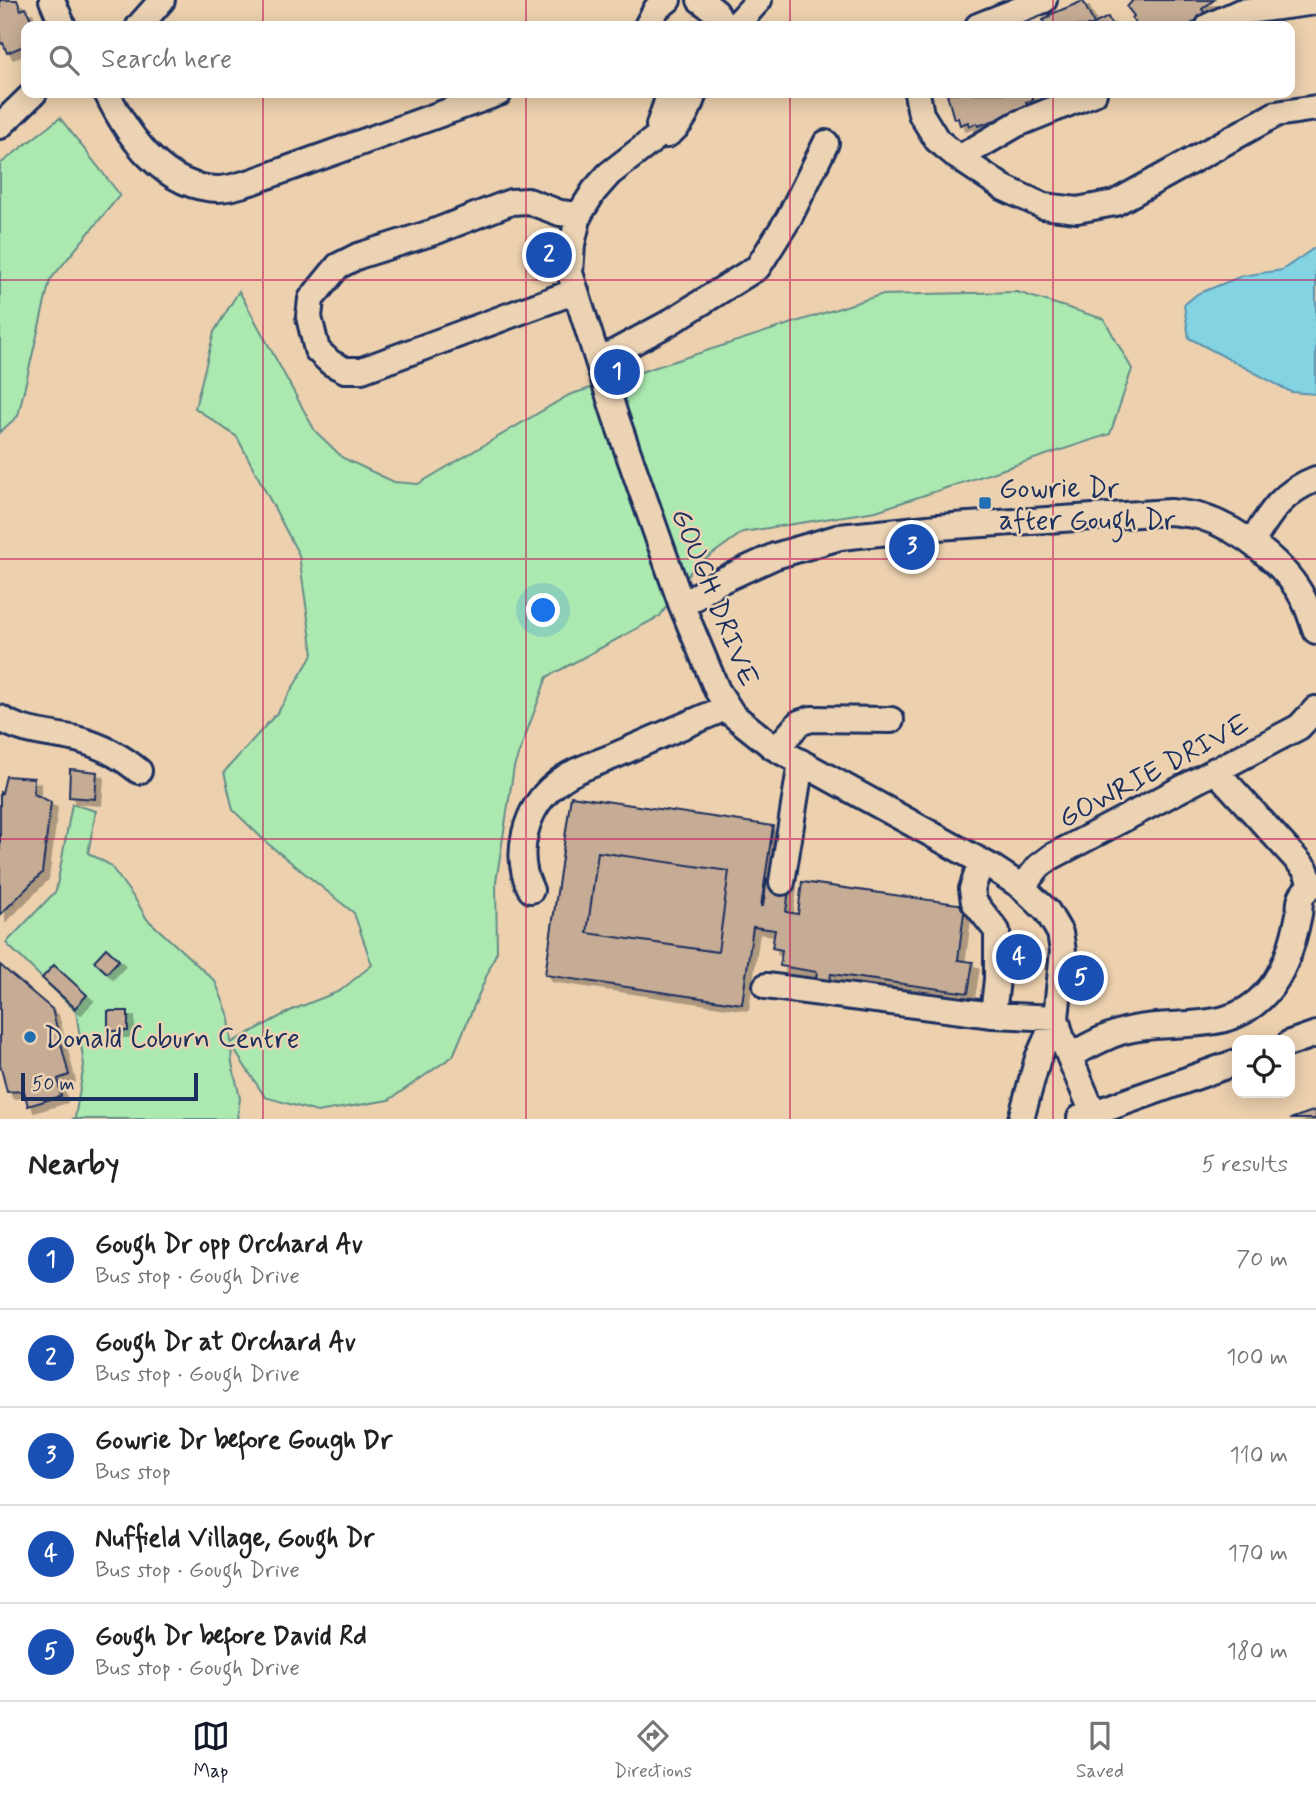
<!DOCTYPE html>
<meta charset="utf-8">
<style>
:root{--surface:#fff;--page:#f2f2f2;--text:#222;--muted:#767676;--line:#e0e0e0;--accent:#111827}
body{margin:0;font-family:Mynerve,sans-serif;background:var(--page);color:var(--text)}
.controls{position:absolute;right:21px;bottom:21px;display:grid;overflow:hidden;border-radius:14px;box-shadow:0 4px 18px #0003}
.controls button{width:63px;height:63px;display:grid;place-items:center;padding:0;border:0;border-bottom:2px solid var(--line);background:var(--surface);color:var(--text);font:35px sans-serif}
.scale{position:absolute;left:21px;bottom:18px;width:177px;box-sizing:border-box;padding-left:7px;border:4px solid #1b2f5e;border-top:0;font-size:19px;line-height:24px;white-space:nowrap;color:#1b2f5e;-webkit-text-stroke:5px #ebd3b3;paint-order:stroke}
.you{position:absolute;left:544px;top:611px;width:24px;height:24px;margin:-18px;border:5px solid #fff;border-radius:50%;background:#1a73e8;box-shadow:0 0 0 10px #1a73e833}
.badge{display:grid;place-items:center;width:46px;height:46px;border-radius:50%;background:var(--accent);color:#fff;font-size:23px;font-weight:700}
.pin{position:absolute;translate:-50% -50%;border:4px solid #fff;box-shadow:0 2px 7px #0006}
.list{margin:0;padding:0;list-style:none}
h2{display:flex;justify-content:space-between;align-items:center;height:91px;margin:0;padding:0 28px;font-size:30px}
h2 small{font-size:23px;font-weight:400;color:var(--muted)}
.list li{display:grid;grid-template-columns:46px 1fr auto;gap:21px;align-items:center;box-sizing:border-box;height:98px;padding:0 28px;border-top:2px solid var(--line)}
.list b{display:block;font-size:26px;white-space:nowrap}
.list p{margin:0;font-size:23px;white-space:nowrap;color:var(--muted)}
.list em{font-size:23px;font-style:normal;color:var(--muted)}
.icon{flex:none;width:38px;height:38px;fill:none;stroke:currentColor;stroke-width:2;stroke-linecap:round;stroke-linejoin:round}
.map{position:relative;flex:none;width:1316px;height:1119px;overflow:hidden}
.search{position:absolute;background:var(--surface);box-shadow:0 4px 18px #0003;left:21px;right:21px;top:21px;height:77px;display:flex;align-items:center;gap:18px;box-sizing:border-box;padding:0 24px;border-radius:14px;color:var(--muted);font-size:26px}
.sheet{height:581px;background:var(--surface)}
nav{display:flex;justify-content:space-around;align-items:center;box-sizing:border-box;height:98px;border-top:2px solid var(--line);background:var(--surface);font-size:19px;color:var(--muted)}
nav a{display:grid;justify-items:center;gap:4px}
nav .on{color:var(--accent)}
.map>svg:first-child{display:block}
</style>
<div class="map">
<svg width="1316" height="1119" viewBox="0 0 1316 1119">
<defs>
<filter id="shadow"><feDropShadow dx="6" dy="6" stdDeviation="0" flood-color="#0004"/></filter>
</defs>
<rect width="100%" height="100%" fill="#edd1ae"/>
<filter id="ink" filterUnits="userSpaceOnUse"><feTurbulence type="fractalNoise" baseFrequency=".0143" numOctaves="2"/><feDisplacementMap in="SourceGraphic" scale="14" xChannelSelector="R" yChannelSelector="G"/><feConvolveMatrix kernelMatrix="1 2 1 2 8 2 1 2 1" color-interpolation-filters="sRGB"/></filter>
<g filter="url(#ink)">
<!-- green -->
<path fill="#abe9b0" stroke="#638c87" stroke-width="2" d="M60,118L120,195L50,280L18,416L0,432V164Z
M239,291L315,431L343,458L394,482L418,484L569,395L880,295L1017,292L1104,319L1132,369L1110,434L876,511L743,532L693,568L660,616L547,677L514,767L496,882L497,951L453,1056L389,1100L317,1112L265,1097L231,1045L232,1063L240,1098L237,1119H72L75,1118L84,1065L76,1011L6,943L56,891L72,804L96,811L88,853L110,865L137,902L147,919L215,981L229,1016L231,1043L292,1010L340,991L372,965L354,913L267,843L233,810L224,772L278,712L313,654L299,555L237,437L195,408L214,332Z"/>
<!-- water -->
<path fill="#84d3e2" stroke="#5a91ad" stroke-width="2" d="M1316,247V394L1291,392L1189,338L1184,305L1197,294L1242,276L1282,270Z"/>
<!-- building -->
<path fill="#c6ac94" stroke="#1b2f5e" stroke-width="2" filter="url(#shadow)" d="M0,0H17L21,10L26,8L34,26H26V37L24,38L26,45L7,53L3,43L0,44Z
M1133,0H1214L1202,9L1205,14L1188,26H1138L1132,18L1134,16L1127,7Z
M1083,1L1094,24L1108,17L1112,26H1046L1043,20L1050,17L1049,15Z
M949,93H1031L1033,100L1026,102L1028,107L1018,112L978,126L977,123L969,126L968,122L960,125L958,118L954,119L947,94Z
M70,769L97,772L95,799L69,797Z
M6,776L34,778V794L51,802L42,873L0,915V792L2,793Z
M571,796L773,826L761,906H763L767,879L790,882L786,912L798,914L802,882L965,905L958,960L973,962L968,993L831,974L829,987L815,985L817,972L780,966L782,950L772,948L775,930L753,927L742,1004L545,975Z
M598,852L729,871L718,952L587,933Z
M106,948L119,960L107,973L94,961Z
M0,965L52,1009L69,1075L58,1079L61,1096L28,1106L24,1091L7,1092L0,1064Z
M54,965L87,995L75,1008L42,978Z
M108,1011H128V1031H108Z
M1316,1110V1119H1290Z"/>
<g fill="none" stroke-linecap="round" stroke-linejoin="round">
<!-- minor casing -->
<g stroke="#1b2f5e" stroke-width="30">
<path id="minor" d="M52,0L63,26
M700,0L716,12L723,26
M139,26L162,0
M647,26L656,9L668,0
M735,26L759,0
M978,26L1044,0
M1209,26L1240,12L1316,2
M107,93C128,137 164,188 218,189C229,189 240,185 251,182L499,93
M694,93C688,111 683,124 667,135L662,133L609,174L594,191L579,215L572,244L570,273L616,418L682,606L717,690L733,715L773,747L993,868L1022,887L1047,911L1060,933L1063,951L1056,1018L1062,1039L1093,1113
M917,93L921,114L937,140L959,158L1004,188L1043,206L1077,210L1115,203L1276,114L1316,108
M0,126L34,93
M662,133L659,125L670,93
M959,158L1017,124L1094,93
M576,291L362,370H345L331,363L317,350L309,317L311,299L338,266L358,256L434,232L511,202L528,201L560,213L579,215
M598,361L667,324L758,267L789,218L826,143
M1252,542C1270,513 1282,492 1316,479
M682,606L718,582L775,556L840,537L938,527L1170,512C1180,513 1192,514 1202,517C1240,529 1286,564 1304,600C1309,610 1312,621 1316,631
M0,718C24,734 53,733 80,740C102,746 121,756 139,771
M777,748L799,723L811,719L891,720
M1215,770L1306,870L1311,886
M981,862L972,889L974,902L997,931V979L993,1015
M782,882L801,762
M1022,887L1039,866L1051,857L1299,727L1316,709
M531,890C513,855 525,808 556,784C572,770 595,764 614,756C652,739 690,723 728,707
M766,986L993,1015L1056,1018
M1290,1043L1316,1034
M1069,1056C1089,1046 1110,1033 1133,1029C1181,1019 1230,1035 1267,992C1285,972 1294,940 1299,914C1300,909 1299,903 1301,898C1303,892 1310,886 1316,884
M1080,1118L1237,1062
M1021,1119L1038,1058L1056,1018"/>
</g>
<!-- minor -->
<use href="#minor" stroke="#ebd3b3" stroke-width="24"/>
</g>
</g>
<!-- grid -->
<path fill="none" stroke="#c2185b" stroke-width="2" stroke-opacity="0.55" d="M263,0V26M526,0V26M790,0V26M1053,0V26M263,93V1119M526,93V1119M790,93V1119M1053,93V1119M0,280H1316M0,559H1316M0,839H1316"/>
<!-- markers -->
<g fill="#1f6fb2" stroke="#ebd3b3" stroke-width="2.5">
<rect x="978" y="496" width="14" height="14" rx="3.5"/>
<circle cx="30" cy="1037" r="7"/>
</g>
<g text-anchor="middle" stroke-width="5" stroke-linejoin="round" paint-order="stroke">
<!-- poi labels -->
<g font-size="28" fill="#1b2f5e" stroke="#ebd3b3" text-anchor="start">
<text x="999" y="497">Gowrie Dr<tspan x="999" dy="32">after Gough Dr</tspan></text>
<text x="44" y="1047">Donald Coburn Centre</text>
</g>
<!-- street labels -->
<g font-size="28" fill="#1b2f5e" stroke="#ebd3b3">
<text transform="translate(716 597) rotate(68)" y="10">GOUGH DRIVE</text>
<text transform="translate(1153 770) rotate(-28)" y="10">GOWRIE DRIVE</text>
</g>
</g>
</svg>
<div class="controls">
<button><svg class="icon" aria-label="locate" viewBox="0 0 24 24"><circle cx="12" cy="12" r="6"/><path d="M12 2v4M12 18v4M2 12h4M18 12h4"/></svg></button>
</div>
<div class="scale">50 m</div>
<div class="you"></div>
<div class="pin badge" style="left:617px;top:372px;background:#1a4fb4">1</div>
<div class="pin badge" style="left:549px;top:255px;background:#1a4fb4">2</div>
<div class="pin badge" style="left:912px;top:547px;background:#1a4fb4">3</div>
<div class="pin badge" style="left:1019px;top:957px;background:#1a4fb4">4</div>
<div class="pin badge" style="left:1081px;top:978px;background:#1a4fb4">5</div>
<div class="search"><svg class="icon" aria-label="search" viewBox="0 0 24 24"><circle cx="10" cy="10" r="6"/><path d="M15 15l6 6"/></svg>Search here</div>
</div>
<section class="sheet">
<h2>Nearby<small>5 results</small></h2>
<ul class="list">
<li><span class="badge" style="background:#1a4fb4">1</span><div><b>Gough Dr opp Orchard Av</b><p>Bus stop · Gough Drive</p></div><em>70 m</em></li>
<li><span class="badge" style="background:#1a4fb4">2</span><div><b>Gough Dr at Orchard Av</b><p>Bus stop · Gough Drive</p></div><em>100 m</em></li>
<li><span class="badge" style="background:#1a4fb4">3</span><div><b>Gowrie Dr before Gough Dr</b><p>Bus stop</p></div><em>110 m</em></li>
<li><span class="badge" style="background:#1a4fb4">4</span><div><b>Nuffield Village, Gough Dr</b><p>Bus stop · Gough Drive</p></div><em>170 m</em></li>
<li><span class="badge" style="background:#1a4fb4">5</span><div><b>Gough Dr before David Rd</b><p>Bus stop · Gough Drive</p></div><em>180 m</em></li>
</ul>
</section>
<nav>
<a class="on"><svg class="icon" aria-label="map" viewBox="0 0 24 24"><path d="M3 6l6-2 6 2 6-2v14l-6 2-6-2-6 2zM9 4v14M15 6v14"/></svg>Map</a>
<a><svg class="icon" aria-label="directions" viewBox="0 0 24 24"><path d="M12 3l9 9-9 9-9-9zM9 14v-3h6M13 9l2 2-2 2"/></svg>Directions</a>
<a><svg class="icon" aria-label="saved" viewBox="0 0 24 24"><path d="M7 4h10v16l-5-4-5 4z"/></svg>Saved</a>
</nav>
